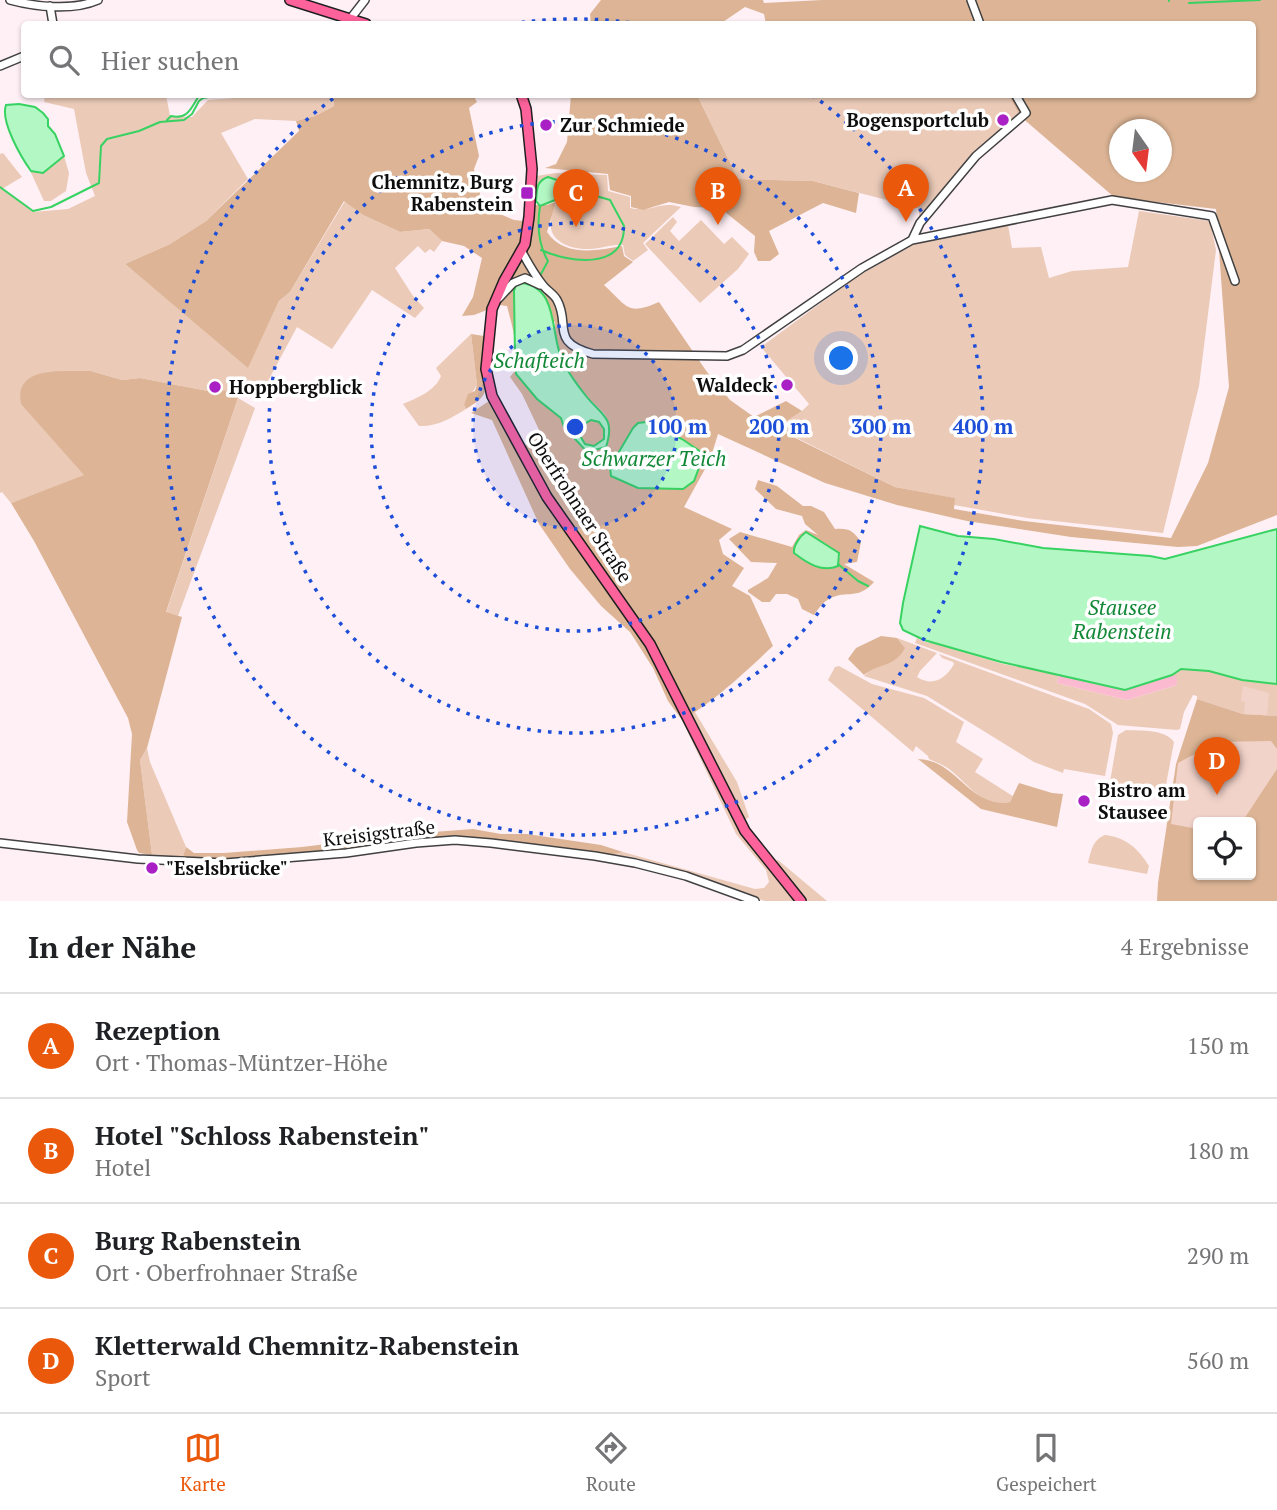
<!DOCTYPE html>
<html lang="de">
<meta charset="utf-8">
<style>
:root{--surface:#fff;--page:#f6f6f6;--text:#202124;--muted:#757577;--line:#e0e0e0;--accent:#ea580c}
body{margin:0;font-family:"PT Serif",serif;background:var(--page);color:var(--text)}
.controls{position:absolute;right:21px;bottom:21px;display:grid;overflow:hidden;border-radius:7px;box-shadow:0 2px 5px #0004}
.controls button{width:63px;height:63px;display:grid;place-items:center;padding:0;border:0;border-bottom:2px solid var(--line);background:var(--surface);color:var(--text);font:35px sans-serif}
.compass{position:absolute;left:1109px;top:119px;width:63px;height:63px;border-radius:50%;background:var(--surface);box-shadow:0 2px 5px #0004;rotate:166deg}
.you{position:absolute;left:842px;top:359px;width:24px;height:24px;margin:-18px;border:5px solid #fff;border-radius:50%;background:#1a73e8;box-shadow:0 0 0 10px #1a73e833}
.badge{display:grid;place-items:center;width:46px;height:46px;border-radius:50%;background:var(--accent);color:#fff;font-size:23px;font-weight:700}
.pin{position:absolute;translate:-50% -58px;filter:drop-shadow(0 2px 4px #0008)}
.pin::after{content:'';position:absolute;top:37px;width:24px;height:21px;background:inherit;clip-path:polygon(0 0,100% 0,50% 100%)}
.list{margin:0;padding:0;list-style:none}
h2{display:flex;justify-content:space-between;align-items:center;height:91px;margin:0;padding:0 28px;font-size:30px}
h2 small{font-size:23px;font-weight:400;color:var(--muted)}
.list li{display:grid;grid-template-columns:46px 1fr auto;gap:21px;align-items:center;box-sizing:border-box;height:105px;padding:0 28px;border-top:2px solid var(--line)}
.list b{display:block;font-size:26px;white-space:nowrap}
.list p{margin:0;font-size:23px;white-space:nowrap;color:var(--muted)}
.list em{font-size:23px;font-style:normal;color:var(--muted)}
.icon{flex:none;width:38px;height:38px;fill:none;stroke:currentColor;stroke-width:2;stroke-linecap:round;stroke-linejoin:round}
.map{position:relative;flex:none;width:1277px;height:901px;overflow:hidden}
.search{position:absolute;background:var(--surface);box-shadow:0 2px 5px #0004;left:21px;right:21px;top:21px;height:77px;display:flex;align-items:center;gap:18px;box-sizing:border-box;padding:0 24px;border-radius:7px;color:var(--muted);font-size:26px}
.sheet{height:511px;background:var(--surface)}
nav{display:flex;justify-content:space-around;align-items:center;box-sizing:border-box;height:98px;border-top:2px solid var(--line);background:var(--surface);font-size:19px;color:var(--muted)}
nav a{display:grid;justify-items:center;gap:4px}
nav .on{color:var(--accent)}
.map>svg:first-child{display:block}
</style>
<div class="map">
<svg width="1277" height="901" viewBox="0 0 1277 901">
<rect width="100%" height="100%" fill="#fff0f5"/>
<!-- green -->
<path fill="#ebcab8" d="M45,95H166L170,116L192,117L208,100L277,95H333L334,106L315,116L296,121L255,119L221,133L248,179L206,221L170,244L125,264L248,367L279,301L290,292L345,201L363,215L400,232L429,229L442,241L434,252L430,249L425,253L418,246L395,268L413,296L424,308L415,318L372,290L332,349L297,327L261,394L247,386L222,393L213,392L140,378L122,380L91,371L63,449L85,475L11,503L2,492L0,493V154L3,153L22,177L2,189L33,212L68,209L95,196L86,173L74,109L44,102Z
M697,95H1008L1020,116C999,133 977,151 958,172C945,188 934,205 920,221L918,208L813,181L738,179Z
M64,156L69,173L66,191L51,201H44L28,166L31,171L43,173Z
M556,173L607,175L608,191L630,197V208C652,213 660,200 681,207L643,243L648,250L633,261L625,255L623,245C612,244 601,249 590,249C573,250 548,242 551,222C551,215 555,207 557,200L534,203L536,176Z
M1139,211L1210,221L1216,250L1199,386L1163,533L1027,518L954,505V498L895,487L775,427L802,411L809,404L761,347L856,277L915,244L1008,225L1012,248L1041,247L1049,278L1072,271L1128,267Z
M673,217L677,222L670,231L679,241L701,220L724,244L732,237L749,254L738,269L700,303L645,244Z
M471,334L477,385L464,405L466,409C451,418 437,427 419,426L403,404C417,398 435,391 441,376L436,368Z
M238,398L255,408L178,616L166,613Z
M897,638L937,653L920,671L917,677C932,687 946,679 954,664L953,662L942,658L939,654L1089,709L1111,724L1113,733L1105,776L1064,769L1063,773L1034,762L927,696L864,676L873,667L904,647Z
M917,638L924,642L933,643L1003,664L1059,674L1057,683L1127,700L1177,685L1172,675L1181,669L1209,671L1242,680L1277,684V716L1243,714L1197,699V696L1193,695L1184,712L1180,729L1177,730L1118,725L1085,704L915,643Z
M839,666L872,684L924,698L964,722L956,742L983,759L975,772L1011,795L1013,796L1010,802C979,806 970,785 949,769C943,765 936,762 929,759L928,756L916,746L913,752L828,680L835,667Z
M695,712L737,782L749,817L739,824L767,863L778,860L827,901H765L633,857L610,855L623,852L755,889L764,888L769,882L766,870L736,834L682,720Z
M1126,730C1142,731 1165,729 1174,742L1165,790L1128,787L1110,782L1118,735Z
M147,748L150,762L186,847L182,859L152,855L140,760Z
M1105,835C1125,837 1138,848 1149,866L1147,874L1088,863C1091,852 1092,840 1105,835Z"/>
<!-- forest -->
<path fill="#ddb596" fill-rule="evenodd" d="M601,0H763L764,3L822,0H1277V515L1197,546L1178,547L1071,537L967,521L897,505L825,483L718,434L710,460L684,507L732,529L719,540L723,554L744,568L732,586L750,596L773,646C745,672 715,701 682,720L668,701L653,668L630,632L601,606L570,569L539,524L492,420L471,413L489,401L517,451L541,434L522,394L510,377L517,368L512,363C520,347 511,323 507,306L499,305C506,284 518,269 526,249C532,235 532,219 534,205H547L556,202L547,232C564,257 596,251 622,246L624,256L633,262L604,285C628,307 627,316 659,302L707,372L730,400L754,417L786,401L802,411L775,428L895,487L955,498L954,509L1024,521L1171,538L1208,463L1229,387L1216,209L1114,197L1020,116L1008,95L1252,94V24H766L764,14L745,7L720,24H591L590,14ZM1120,130H1162V172H1120ZM514,291L555,322C555,351 568,372 586,395C593,405 607,411 609,425C609,431 607,440 606,446L587,452L564,427L561,418L537,399L516,364H513L515,357ZM646,422L682,439L697,472L694,481L683,489L610,467L633,428Z
M333,95H473L477,102L469,108L479,156L474,169L483,207L514,220L524,221L521,245L515,256L503,271L487,310L474,315L462,316L473,297L482,258L464,246L442,241L429,229L400,232L363,215L344,201L290,292L279,301L248,368L125,264L170,244L206,221L299,131L296,121L315,116L334,106Z
M571,95H697L738,179L813,181L859,193L856,213L823,203L769,231L779,254L770,261H758L754,252L755,236L720,208L694,207L669,202L643,210L631,207V196L610,190L608,174L545,168L556,164L567,142Z
M471,334L484,336C484,346 487,390 484,394C480,401 472,405 466,409L464,405L468,394L475,391L477,385Z
M91,371L122,380L140,378L213,392L241,389L166,612L182,617L147,748L140,760L152,855L139,853L137,850L127,822L132,734L128,718L34,541L11,503L84,475L21,404C13,364 65,372 91,371Z
M579 433a13 13 0 1 1 26 0a13 13 0 1 1-26 0Z
M758,480L777,486L803,506H811L824,512L835,529C850,528 853,531 861,542L857,562L844,564L874,582C857,602 844,588 826,601C821,604 817,611 814,615L802,609L798,599L787,594H776L770,602H762L748,592V590L768,578L777,563L751,562L729,539L740,532L792,547L799,535L806,530L818,535L805,524L802,516L776,509L755,489ZM816,538L832,548L840,556L835,568L815,566L794,553Z
M881,636L897,638L905,648C894,668 878,663 864,675L848,659L856,648Z
M1197,699L1243,714L1277,716V901H1157L1158,883L1176,764ZM1198,822H1251V875H1198Z
M918,759C958,760 968,808 1010,802L1019,783L1052,793L1063,794L1057,827L981,809Z
M473,829L501,834H527L601,845L623,852L610,855C546,846 482,834 417,838C398,840 378,844 359,847C300,854 241,861 182,859L186,847L194,853H224L302,847L407,834Z"/>
<!-- sand -->
<path fill="#fcbad1" d="M1059,674L1125,690L1172,675L1176,676L1177,685L1127,700L1057,683Z"/>
<!-- pitch -->
<path fill="#f2d3ca" d="M1243,686L1269,693L1267,715L1244,714L1245,702L1241,701Z
M1271,741L1277,749V769L1242,822H1198V829L1171,824L1178,763L1217,742Z"/>
<!-- water -->
<path fill="#b3f8c4" stroke="#37d262" stroke-width="2" fill-rule="evenodd" d="M19,104L35,107L43,113L48,119V126L55,134L64,156L43,173L31,171C21,157 0,121 6,105Z
M548,177L596,193V198L583,200L565,196L540,206L536,201C537,190 536,181 548,177Z
M521,283C561,287 549,339 564,364C570,375 578,386 586,396C601,415 616,417 606,447L587,452L564,427L561,418L537,399L516,374V364L512,363L515,357L514,291L516,285ZM591,420L599,422L604,429V439L594,446L585,444L579,434L581,426Z
M646,422L682,439L704,454L694,481L683,489L638,488L611,476L610,467L633,428L638,423Z
M920,526L958,536L994,539L1043,548L1150,556L1165,559L1277,529V684L1242,680L1209,671L1181,669L1172,675L1125,690L1001,662L924,640L903,630L900,623L903,603Z
M806,532L839,553L838,566C822,573 807,563 794,553C793,546 800,536 806,532Z"/>
<g fill="none" stroke-linecap="round" stroke-linejoin="round">
<!-- stream -->
<path stroke="#37d262" stroke-width="2" d="M1169,0V1
M1189,3L1260,0
M167,120L171,116C188,120 191,108 200,94
M0,187L33,211L51,207L99,183L101,146L107,139L139,131L160,122L184,120L192,114L199,101L203,98L226,94
M596,196L610,200L624,226
M540,206C537,225 538,244 548,261L541,274
M541,250C568,262 623,271 624,228
M702,461L707,463
M838,564L858,581L868,586"/>
<!-- minor casing -->
<g stroke="#414141" stroke-width="10">
<path id="minor" d="M10,0C36,7 73,11 98,0
M971,0L980,24
M50,6L53,24
M351,18L365,0
M0,66L24,56
M912,240L1112,200L1212,216L1235,281
M522,252C528,263 534,274 542,284C546,290 554,294 557,300C571,325 549,342 593,354L727,356L743,350L862,268L912,240L920,223L976,156L1026,113L1015,94
M499,298L513,283L525,278L540,285
M0,843L138,859L225,863L346,853L416,843L455,840L491,843L595,856L635,863L686,876L755,901"/>
</g>
<!-- major casing -->
<g stroke="#1f1f1f" stroke-width="12">
<path id="major" d="M290,0L366,24
M521,94L526,109L532,169L529,217L525,244L504,281L492,309L486,369L492,396L547,497L650,644L745,831L801,901"/>
</g>
<!-- minor -->
<use href="#minor" stroke="#fff" stroke-width="7"/>
<!-- major -->
<use href="#major" stroke="#fd629a" stroke-width="9"/>
</g>
<!-- distance rings -->
<circle cx="575" cy="427" r="102" fill="#1d4ed8" fill-opacity=".12"/>
<g fill="none" stroke="#1d4ed8" stroke-width="3.5" stroke-dasharray="3.5 7">
<circle cx="575" cy="427" r="102"/>
<circle cx="575" cy="427" r="204"/>
<circle cx="575" cy="427" r="306"/>
<path d="M511 24A408 408 0 0 1 639 24M812 95A408 408 0 1 1 338 95"/>
</g>
<!-- markers -->
<g fill="#a921c4" stroke="#fff" stroke-width="2.5">
<circle cx="1003" cy="120" r="7"/>
<circle cx="546" cy="125" r="7"/>
<rect x="520" y="186" width="14" height="14" rx="3.5"/>
<circle cx="787" cy="385" r="7"/>
<circle cx="215" cy="387" r="7"/>
<circle cx="1084" cy="801" r="7"/>
<circle cx="152" cy="868" r="7"/>
</g>
<g text-anchor="middle" stroke-width="7" stroke-linejoin="round" paint-order="stroke">
<!-- poi labels -->
<g font-size="19" font-weight="bold" fill="#0e0e0e" stroke="#fff" text-anchor="start">
<text x="989" y="127" text-anchor="end">Bogensportclub</text>
<text x="560" y="132">Zur Schmiede</text>
<text x="513" y="189" text-anchor="end">Chemnitz, Burg<tspan x="513" dy="22">Rabenstein</tspan></text>
<text x="773" y="392" text-anchor="end">Waldeck</text>
<text x="229" y="394">Hoppbergblick</text>
<text x="1098" y="797">Bistro am<tspan x="1098" dy="22">Stausee</tspan></text>
<text x="166" y="875">"Eselsbrücke"</text>
</g>
<!-- street labels -->
<g font-size="19" fill="#0e0e0e" stroke="#fff">
<text transform="translate(580 507) rotate(57)" y="7">Oberfrohnaer Straße</text>
<text transform="translate(379 833) rotate(-7)" y="7">Kreisigstraße</text>
</g>
<!-- water labels -->
<g font-size="21" font-style="italic" fill="#128837" stroke="#fff">
<text x="539" y="368">Schafteich</text>
<text x="654" y="466">Schwarzer Teich</text>
<text x="1122" y="615">Stausee<tspan x="1122" dy="24">Rabenstein</tspan></text>
</g>
</g>
<circle cx="575" cy="427" r="10" fill="#1d4ed8" stroke="#fff" stroke-width="3.5"/>
<g font-size="21" text-anchor="middle" font-weight="bold" fill="#1d4ed8" stroke="#fff" stroke-width="7" stroke-linejoin="round" paint-order="stroke">
<text x="677" y="434">100 m</text>
<text x="779" y="434">200 m</text>
<text x="881" y="434">300 m</text>
<text x="983" y="434">400 m</text>
</g>
</svg>
<div class="controls">
<button><svg class="icon" aria-label="locate" viewBox="0 0 24 24"><circle cx="12" cy="12" r="6"/><path d="M12 2v4M12 18v4M2 12h4M18 12h4"/></svg></button>
</div>
<svg class="compass" viewBox="-18 -18 36 36"><path d="M0-13l5 13h-10z" fill="#e53935"/><path d="M0 13l5-13h-10z" fill="#757577"/></svg>
<div class="you"></div>
<div class="pin badge" style="left:906px;top:222px">A</div>
<div class="pin badge" style="left:718px;top:225px">B</div>
<div class="pin badge" style="left:576px;top:227px">C</div>
<div class="pin badge" style="left:1217px;top:795px">D</div>
<div class="search"><svg class="icon" aria-label="search" viewBox="0 0 24 24"><circle cx="10" cy="10" r="6"/><path d="M15 15l6 6"/></svg>Hier suchen</div>
</div>
<section class="sheet">
<h2>In der Nähe<small>4 Ergebnisse</small></h2>
<ul class="list">
<li><span class="badge">A</span><div><b>Rezeption</b><p>Ort · Thomas-Müntzer-Höhe</p></div><em>150 m</em></li>
<li><span class="badge">B</span><div><b>Hotel &quot;Schloss Rabenstein&quot;</b><p>Hotel</p></div><em>180 m</em></li>
<li><span class="badge">C</span><div><b>Burg Rabenstein</b><p>Ort · Oberfrohnaer Straße</p></div><em>290 m</em></li>
<li><span class="badge">D</span><div><b>Kletterwald Chemnitz-Rabenstein</b><p>Sport</p></div><em>560 m</em></li>
</ul>
</section>
<nav>
<a class="on"><svg class="icon" aria-label="map" viewBox="0 0 24 24"><path d="M3 6l6-2 6 2 6-2v14l-6 2-6-2-6 2zM9 4v14M15 6v14"/></svg>Karte</a>
<a><svg class="icon" aria-label="directions" viewBox="0 0 24 24"><path d="M12 3l9 9-9 9-9-9zM9 14v-3h6M13 9l2 2-2 2"/></svg>Route</a>
<a><svg class="icon" aria-label="saved" viewBox="0 0 24 24"><path d="M7 4h10v16l-5-4-5 4z"/></svg>Gespeichert</a>
</nav>
